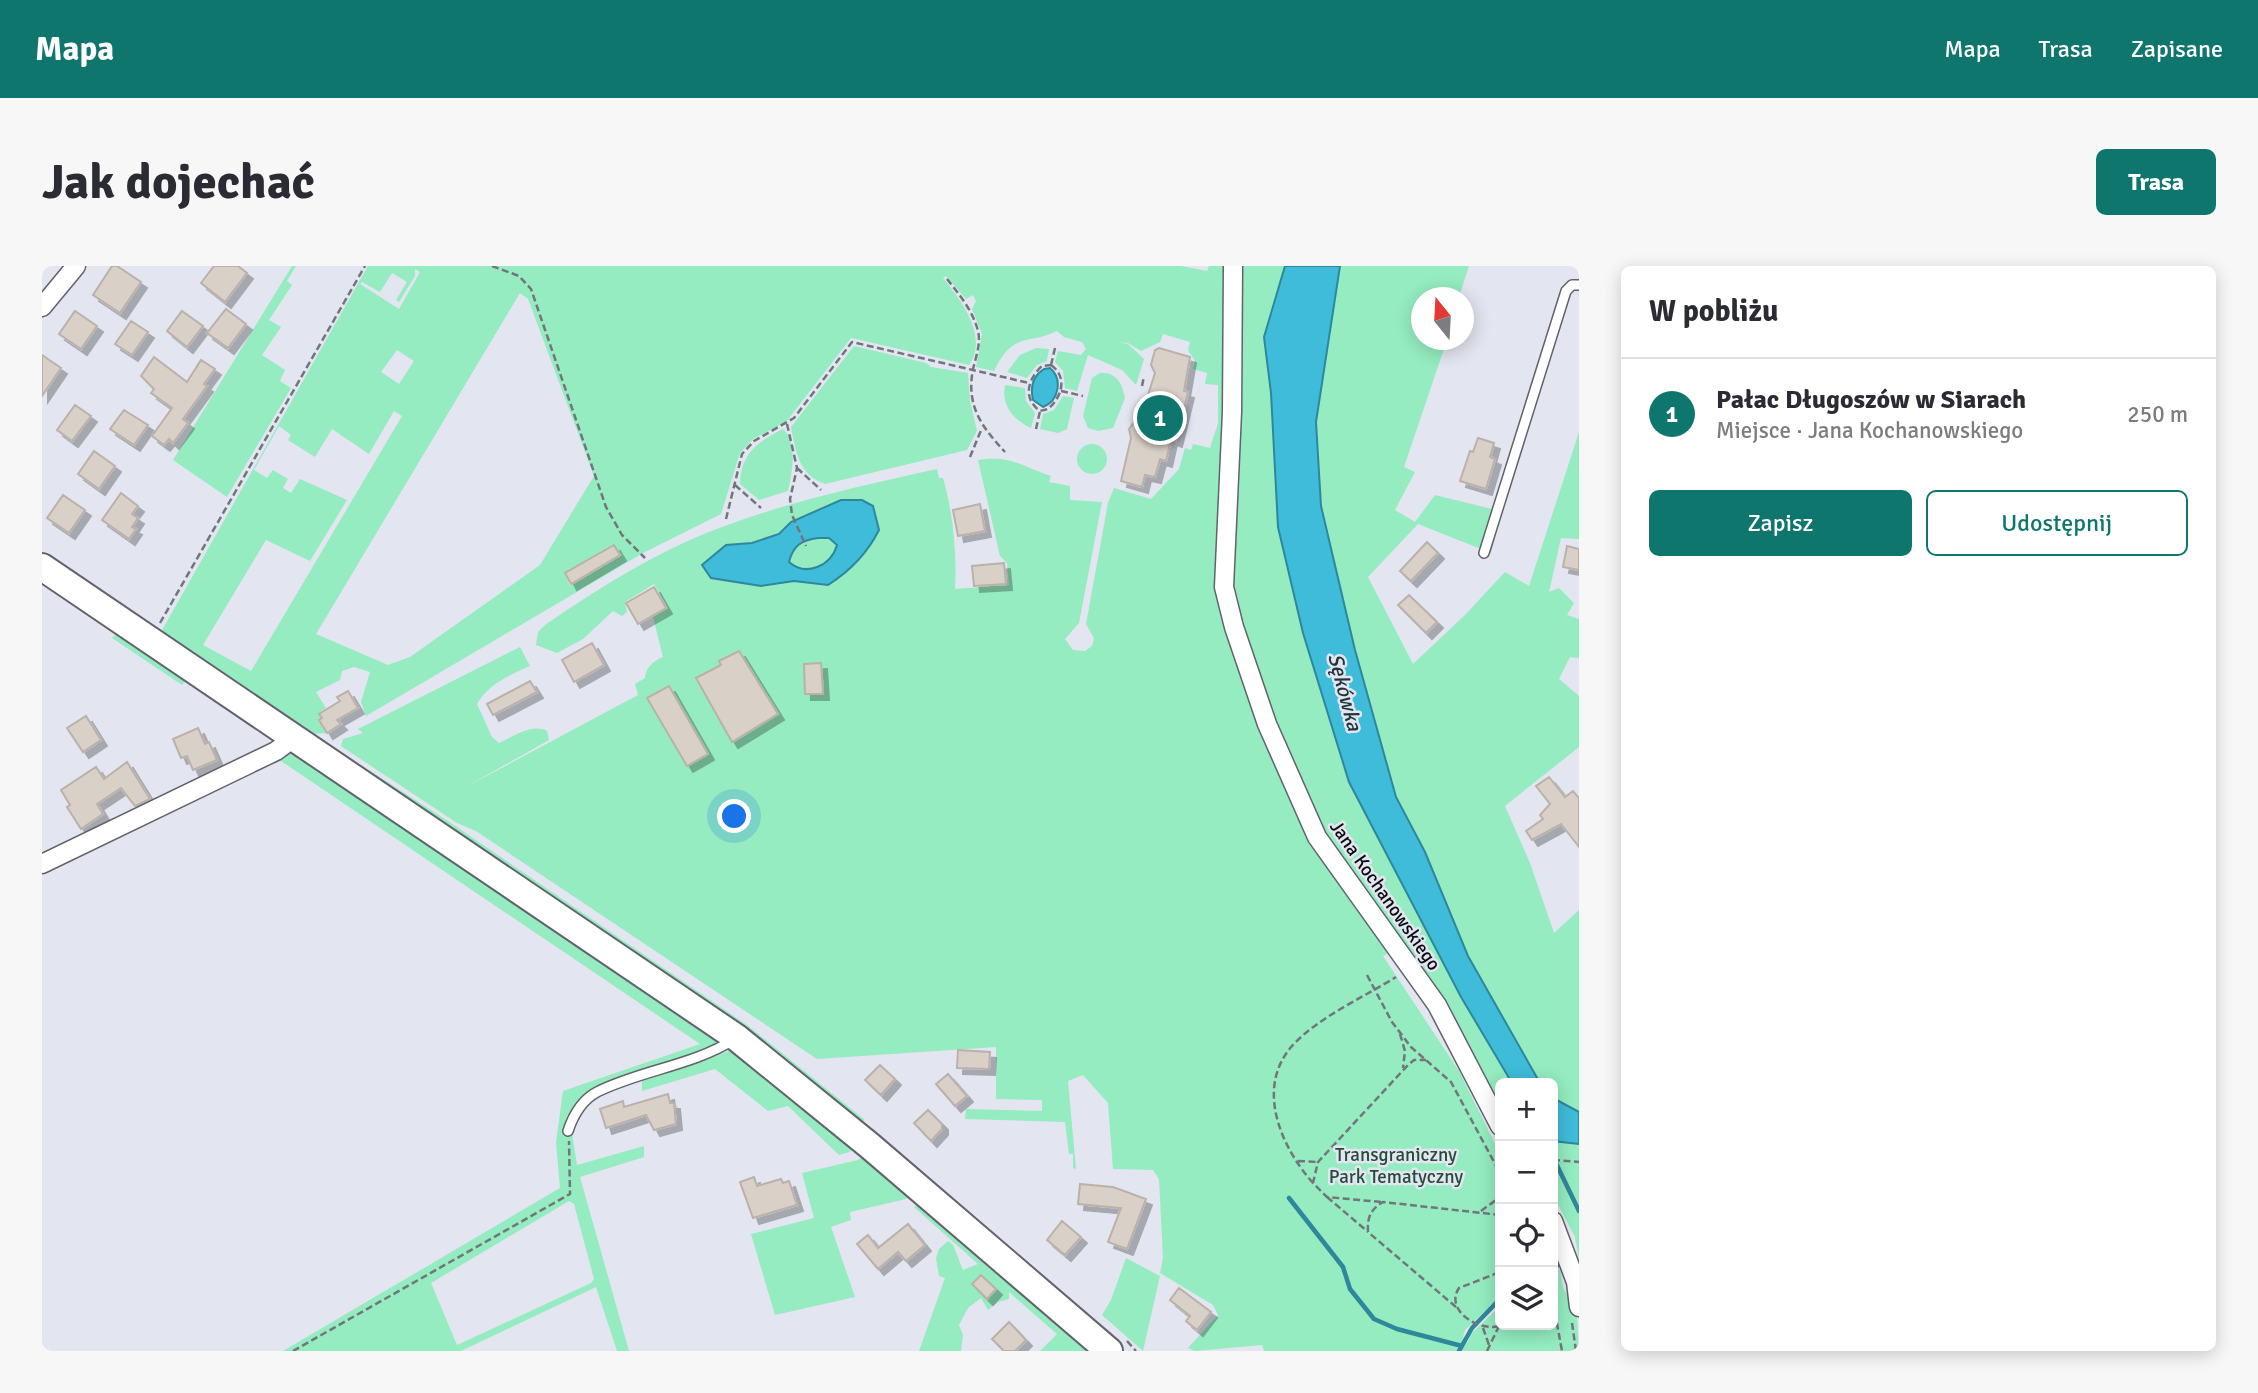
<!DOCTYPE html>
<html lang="pl">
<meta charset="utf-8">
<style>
:root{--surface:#fff;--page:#f7f7f7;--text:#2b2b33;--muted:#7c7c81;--line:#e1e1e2;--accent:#0f766e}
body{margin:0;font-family:Signika,sans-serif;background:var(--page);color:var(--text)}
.controls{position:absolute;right:21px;bottom:21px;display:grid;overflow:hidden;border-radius:10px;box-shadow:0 4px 18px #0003}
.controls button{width:63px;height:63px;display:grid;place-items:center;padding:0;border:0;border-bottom:2px solid var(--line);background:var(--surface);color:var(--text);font:35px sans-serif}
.compass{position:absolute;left:1369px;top:21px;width:63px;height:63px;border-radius:50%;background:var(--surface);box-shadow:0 4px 18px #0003;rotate:342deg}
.you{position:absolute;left:693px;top:551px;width:24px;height:24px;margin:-18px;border:5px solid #fff;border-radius:50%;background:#1a73e8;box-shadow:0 0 0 10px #1a73e833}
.badge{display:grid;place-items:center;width:46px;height:46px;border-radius:50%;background:var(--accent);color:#fff;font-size:23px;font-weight:700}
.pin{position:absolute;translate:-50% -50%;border:4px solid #fff;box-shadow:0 2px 7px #0006}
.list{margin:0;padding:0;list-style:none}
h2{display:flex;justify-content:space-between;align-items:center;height:91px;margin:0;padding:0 28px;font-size:30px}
h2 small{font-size:23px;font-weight:400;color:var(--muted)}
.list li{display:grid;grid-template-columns:46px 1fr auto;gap:21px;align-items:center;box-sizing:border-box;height:112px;padding:0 28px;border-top:2px solid var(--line)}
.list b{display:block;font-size:26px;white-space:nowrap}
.list p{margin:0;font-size:23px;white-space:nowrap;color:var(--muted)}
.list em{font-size:23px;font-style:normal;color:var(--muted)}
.actions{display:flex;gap:14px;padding:21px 28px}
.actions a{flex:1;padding:16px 0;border:2px solid var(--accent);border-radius:10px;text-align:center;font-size:24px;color:var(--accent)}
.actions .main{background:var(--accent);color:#fff}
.icon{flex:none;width:38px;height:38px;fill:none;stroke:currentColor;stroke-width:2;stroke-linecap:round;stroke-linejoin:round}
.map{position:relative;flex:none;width:1537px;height:1085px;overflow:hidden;border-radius:10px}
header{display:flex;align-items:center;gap:42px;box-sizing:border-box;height:98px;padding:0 35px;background:var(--accent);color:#fff}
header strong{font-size:33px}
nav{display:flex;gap:38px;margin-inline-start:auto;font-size:24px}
.intro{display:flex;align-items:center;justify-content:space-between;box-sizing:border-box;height:168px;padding:0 42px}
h1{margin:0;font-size:49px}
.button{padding:18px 32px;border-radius:10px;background:var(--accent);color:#fff;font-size:24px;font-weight:700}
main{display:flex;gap:42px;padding:0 42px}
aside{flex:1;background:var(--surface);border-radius:10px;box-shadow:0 4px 18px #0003}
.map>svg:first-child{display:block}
</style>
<header>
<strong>Mapa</strong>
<nav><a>Mapa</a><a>Trasa</a><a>Zapisane</a></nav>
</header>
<div class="intro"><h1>Jak dojechać</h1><a class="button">Trasa</a></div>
<main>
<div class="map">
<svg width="1537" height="1085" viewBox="0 0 1537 1085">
<defs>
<filter id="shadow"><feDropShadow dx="6" dy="6" stdDeviation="0" flood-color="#0004"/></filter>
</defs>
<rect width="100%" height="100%" fill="#e3e5f0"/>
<!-- green -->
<path fill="#94ecc0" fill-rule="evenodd" d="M250,0H254L245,15L250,19L227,54L239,61L220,89L243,104L238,115L249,122L185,231L131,194Z
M326,0H1139L1165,5L1167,0H1187L1186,319L1193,170L1199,145L1194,42L1195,0H1243L1222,71L1229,127L1236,261L1261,367L1287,454L1378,651L1419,731L1470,817H1458V855L1358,681L1341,690L1417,805L1458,888V1031L1423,1064L1421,1071L1425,1077L1430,1067L1458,1040V1059H1511V1006L1518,1003L1521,1021L1535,1049L1537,1085H1222L1220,1079L1153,1085L1146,1082L1176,1049L1171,1039L1118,1007L1121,992L1117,913L1111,904L1071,903L1066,837L1041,809L1026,815L1034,903L1031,902V888H1027L1023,856L923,853L924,843L1000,845V834L954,833V781L775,793L434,565L415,557L299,480L301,473L321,467L316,463L478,381L488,400C469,408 445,419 435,438L450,471L457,477C471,471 490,457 505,465L507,474L422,522L596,429L593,418L603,412C605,400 610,396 621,391L611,351L626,342L612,318L583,336L585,346L580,350L571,345L541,373L515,387L494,379L496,366L503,359C557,322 617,284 680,261C749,235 823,219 895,203L897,212H901C911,247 915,286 913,323L967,319L965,297L958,290L936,194C969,189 979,200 1009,210L1007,216L1028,220V234L1060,236L1037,357L1023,373L1031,384L1043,385L1050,380L1052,372L1044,358L1066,237L1072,222L1109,233L1137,203L1143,182L1149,184L1151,178L1168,182L1176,157V119L1163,118L1165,107L1151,103L1153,95L1146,84L1148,76L1121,68L1118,76L1099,85L1086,77L1077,76L1086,78L1102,93L1094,119L1080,104L1046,89L1035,125L1023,122L1021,105L1013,96L1016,85L1039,89L1044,83L1040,76L1022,71L1015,65C986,79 971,65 952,105L934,101L940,68L930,43L934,35L931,29L924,33L904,10L901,12C919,34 947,71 927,99L809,72L744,156L711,173L698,187L679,248L601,287L324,450L319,436L328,406L312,401L300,405L298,414L274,426L284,442L277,447L279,452L276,454L284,467L273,468L119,366ZM373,3L378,6L357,43L318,18L320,16L338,26L350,7L365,16L354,34L357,36L373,10ZM478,27L486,33L552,210L498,299L368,391L346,399L274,368ZM355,84L372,95L357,118L339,106ZM352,145L360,150L209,405L161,379L224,274L268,295L305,234L258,213L249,227L241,222L246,213L231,204L225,212L212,204L237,160L249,169L246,174L273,191L290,163L327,188ZM799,234H820L786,319L752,315L719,320L661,300L684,279L710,277L738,268L749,256ZM572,278L579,290L528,320L522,307Z
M1298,0H1427L1417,31L1380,32V74H1405L1362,201L1373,206L1353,244L1373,256L1393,229L1454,244L1446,263L1455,264L1449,287L1376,258L1326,311L1371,398L1423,349L1463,306L1487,320L1537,166V273L1519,272L1507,326L1517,322L1532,337L1525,349L1537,353V392L1528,391L1517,413L1537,430V481L1463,540L1488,597L1512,667L1537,644V846L1511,832V817H1498L1426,690L1383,586L1354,531L1313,384L1279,240L1274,156Z
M812,80L884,97L889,101L926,107L928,135L935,165L925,184L783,218C756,208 754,186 749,161Z
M994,82L1007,83L1005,95L995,99L985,112L965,106L978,89Z
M1058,107C1075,106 1080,117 1083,132L1071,162L1056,165L1046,162L1041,150L1050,112Z
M963,119L983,122L984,135L993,147L989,162C971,154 959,139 963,119Z
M1021,130L1032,132L1025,163L1016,167L998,163L1001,148L1012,144Z
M741,163C756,176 750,208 746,225L717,234L698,218C699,188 715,176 741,163Z
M1035 193a15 15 0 1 1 30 0a15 15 0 1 1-30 0Z
M787,272L795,279C789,300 764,311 747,296C753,275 766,272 787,272Z
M75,367L146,412L140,419L70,372Z
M248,482L682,773L677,779L549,826L538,834L523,862L530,867L535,899L602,880V891L538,911L587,1085H575L554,1021L419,1085H241L518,922L514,876L521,825L658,778L239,495L204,508L0,607V604ZM527,935L532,938L552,1013L549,1017L415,1079L389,1017Z
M294,483L406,555L705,759L823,854L813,858Z
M690,784L814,878L807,886L797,889L746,840L726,845L673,803L600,825V814Z
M1511,875L1537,878V994L1533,971L1511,929Z
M825,887L869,926L864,933L808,946L809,954L789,961L813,1031L733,1049L709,968L772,952L760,907L816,894Z
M877,938L1055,1085H998L1015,1068L967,1026V1033L956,1036L946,1044L939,1032L926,1042L917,1059L921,1069L919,1085H877L903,1012L897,1010L894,992L897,983L906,975L911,979L921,1004L936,998L872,941Z
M1084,992L1118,1010L1101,1085L1060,1049L1069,1034Z"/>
<!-- water -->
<path fill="#3ebcd9" stroke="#2f879c" stroke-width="2" fill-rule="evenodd" d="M1243,0H1298L1274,156L1279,240L1313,384L1354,531L1383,586L1426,690L1498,817H1470L1419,731L1307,516L1261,367L1236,261L1229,127L1222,71Z
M1002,103L1008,102C1021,113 1017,135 1001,141L991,134C988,121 991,110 1002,103Z
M799,234H820L831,240L837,264C825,288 808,305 786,319L752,315L719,320L669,312L660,299L684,279L710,277L737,268L749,256ZM776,272H787L795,279C789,300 764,311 747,296C751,280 759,274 776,272Z
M1511,832L1537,846V878L1511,875Z"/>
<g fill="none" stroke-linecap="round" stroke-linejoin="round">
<!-- stream -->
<path stroke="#2f879c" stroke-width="4.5" d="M1511,891L1537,945
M1247,932L1301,1001L1308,1023L1332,1053L1355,1063L1420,1080
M1511,1001L1515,1000
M1417,1085L1430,1062L1458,1033"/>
</g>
<!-- building -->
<path fill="#d9d0c8" stroke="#bab2aa" stroke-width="2" filter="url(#shadow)" d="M70,0H75L99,16L78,47L51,29Z
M172,0H196L205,7L183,36L159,17Z
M184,43L204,58L186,82L165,67Z
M33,45L55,60L39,83L17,68Z
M140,45L161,60L145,81L125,65Z
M89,55L106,66L90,89L73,78Z
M1117,82L1148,91L1142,125L1146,126L1134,175L1129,173L1124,195L1118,193L1113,211L1103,209L1100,221L1079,215L1089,172L1087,163L1094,154L1100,134L1104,135L1113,107L1109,99L1113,84Z
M0,89L19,102L0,130Z
M112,91L145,116L159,94L173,103L162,118L165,120L141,153L146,157L131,177L127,173L122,179L110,170L130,142L109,127L112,123L99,110Z
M33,139L49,150L30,175L15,164Z
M82,144L106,159L92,179L68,163Z
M1436,172L1452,177L1448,191L1453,193L1444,223L1418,215L1428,185L1431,186Z
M52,185L73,200L57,223L36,208Z
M79,227L96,240L90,248L96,252L90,261L94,263L87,273L60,254Z
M21,229L43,244L27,267L5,252Z
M938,238L943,265L916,270L911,244Z
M1385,276L1396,287L1369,315L1358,305Z
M572,279L578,289L529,318L523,307Z
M1525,280L1537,283V304L1521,301Z
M962,297L964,318L932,320L930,300Z
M612,321L624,342L596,358L584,337Z
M1367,329L1395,356L1384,367L1356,339Z
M550,377L562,399L532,416L520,394Z
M697,385L736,448L690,476L654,412L679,399L677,395Z
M779,397L781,428H763L762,398Z
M488,415L495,426L451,449L445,438Z
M627,420L666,488L645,500L605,432Z
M306,425L316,442L295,454L299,458L285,467L277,454L280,452L277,448L298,435L295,431Z
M44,450L59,474L41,486L25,462Z
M156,462L163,478L167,476L175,494L151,504L145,490L139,492L131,473Z
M85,496L108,533L93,540L79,522L55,538L61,548L39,563L25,541L28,539L19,524L54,501L62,513Z
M1507,511L1523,531L1531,525L1537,532V581L1519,558L1490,574L1484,565L1501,553L1498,549L1508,538L1494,520Z
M916,784L948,786L947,803L915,802Z
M838,799L853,813L839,829L823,814Z
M906,808L925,830L913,840L894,818Z
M626,828L628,837H632L634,858L612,864L604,849L564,862L558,843L581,835L582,841Z
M886,844L900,858V863L889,875L872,857Z
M712,911L715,920L739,913L741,917L747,915L755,939L711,952L698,916Z
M1038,918L1071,921L1104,933L1085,983L1066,976L1079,942L1036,938Z
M1020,955L1039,971L1023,989L1005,974Z
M866,958L883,979L864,995L856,986L836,1003L815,978L826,969L836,982Z
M939,1009L954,1023L945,1033L930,1018Z
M1137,1022L1169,1046L1155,1064L1144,1055L1148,1050L1128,1034Z
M967,1056L984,1074L973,1085H962L950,1073Z"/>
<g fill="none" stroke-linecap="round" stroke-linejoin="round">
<!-- service casing -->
<g stroke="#61626b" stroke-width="12">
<path id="service" d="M1442,287L1524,25L1530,19H1537
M526,865C531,850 540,834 555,826C599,804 650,800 693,773"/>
</g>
<!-- minor casing -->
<g stroke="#61626b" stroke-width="21">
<path id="minor" d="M1191,0L1190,146L1182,321L1192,361L1225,458L1275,571L1395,739L1458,860
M0,41L34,0
M0,598L234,485L253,471
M1511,955L1534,1016L1537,1041"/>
</g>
<!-- secondary casing -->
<g stroke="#61626b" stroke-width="30">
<path id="secondary" d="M0,301L695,772L828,880L1067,1085"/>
</g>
<!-- path -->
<path stroke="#73757c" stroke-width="2.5" stroke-dasharray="7 3.5" stroke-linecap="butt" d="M450,0L477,10L489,23L564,241L580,269L603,292
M905,13C917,28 931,45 936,65C939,77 934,91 931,103C924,140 939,160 963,186
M1009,99C1026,111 1020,131 1006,143L998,145C980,132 986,113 1000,100Z
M1009,99L1013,82
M1100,120L1102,110
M1019,125L1041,130
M745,158L755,202L748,233L750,249L764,280
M994,163L998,145
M928,191L940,162
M755,202L779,224
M693,219L719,242
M684,253L700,188L712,175L752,152L810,76L987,117
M118,357L323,0
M1325,709L1350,756L1369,781L1409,816L1458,907
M1358,768L1363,785L1361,802
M1511,894L1537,896
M1256,895L1276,896
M1271,917C1239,881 1213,822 1250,780C1275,752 1322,731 1354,711
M1285,931L1325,965
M1339,936L1285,931L1271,917L1276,896L1366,799L1372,794H1384
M1439,945L1458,931
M1511,1036L1520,1085
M1414,1041L1326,966C1325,951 1329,943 1341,936L1458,949
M1530,1057L1534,1085
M1457,1060C1437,1066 1402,1044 1417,1022L1458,1006
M1441,1062L1447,1079
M1085,1075L1094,1085
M251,1085L528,928L527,875
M1445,1085L1458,1058"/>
<!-- service -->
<use href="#service" stroke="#fff" stroke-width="9"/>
<!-- minor -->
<use href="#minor" stroke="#fff" stroke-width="18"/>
<!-- secondary -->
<use href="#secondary" stroke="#fff" stroke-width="26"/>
</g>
<g text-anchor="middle" stroke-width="5" stroke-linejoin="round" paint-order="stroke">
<!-- street labels -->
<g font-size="19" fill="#0b0c0f" stroke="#e3e5f0">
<text transform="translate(1344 629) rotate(55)" y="7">Jana Kochanowskiego</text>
</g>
<!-- park labels -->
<g font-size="19" fill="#234c39" stroke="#e3e5f0">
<text x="1354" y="895">Transgraniczny<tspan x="1354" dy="22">Park Tematyczny</tspan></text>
</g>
<!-- water labels -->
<g font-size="21" font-style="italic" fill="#1f353a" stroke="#e3e5f0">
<text transform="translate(1303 426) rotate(75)" y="7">Sękówka</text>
</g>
</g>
</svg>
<div class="controls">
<button>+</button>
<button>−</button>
<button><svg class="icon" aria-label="locate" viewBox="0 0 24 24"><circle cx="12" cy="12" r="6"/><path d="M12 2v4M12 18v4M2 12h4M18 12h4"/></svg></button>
<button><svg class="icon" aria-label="layers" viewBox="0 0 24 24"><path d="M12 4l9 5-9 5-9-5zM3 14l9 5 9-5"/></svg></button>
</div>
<svg class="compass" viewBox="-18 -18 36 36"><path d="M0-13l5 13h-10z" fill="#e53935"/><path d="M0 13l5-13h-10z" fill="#7c7c81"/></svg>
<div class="you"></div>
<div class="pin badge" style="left:1118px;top:152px">1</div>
</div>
<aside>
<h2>W pobliżu<small></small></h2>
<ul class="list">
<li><span class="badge">1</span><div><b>Pałac Długoszów w Siarach</b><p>Miejsce · Jana Kochanowskiego</p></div><em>250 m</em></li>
</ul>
<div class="actions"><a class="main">Zapisz</a><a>Udostępnij</a></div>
</aside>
</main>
